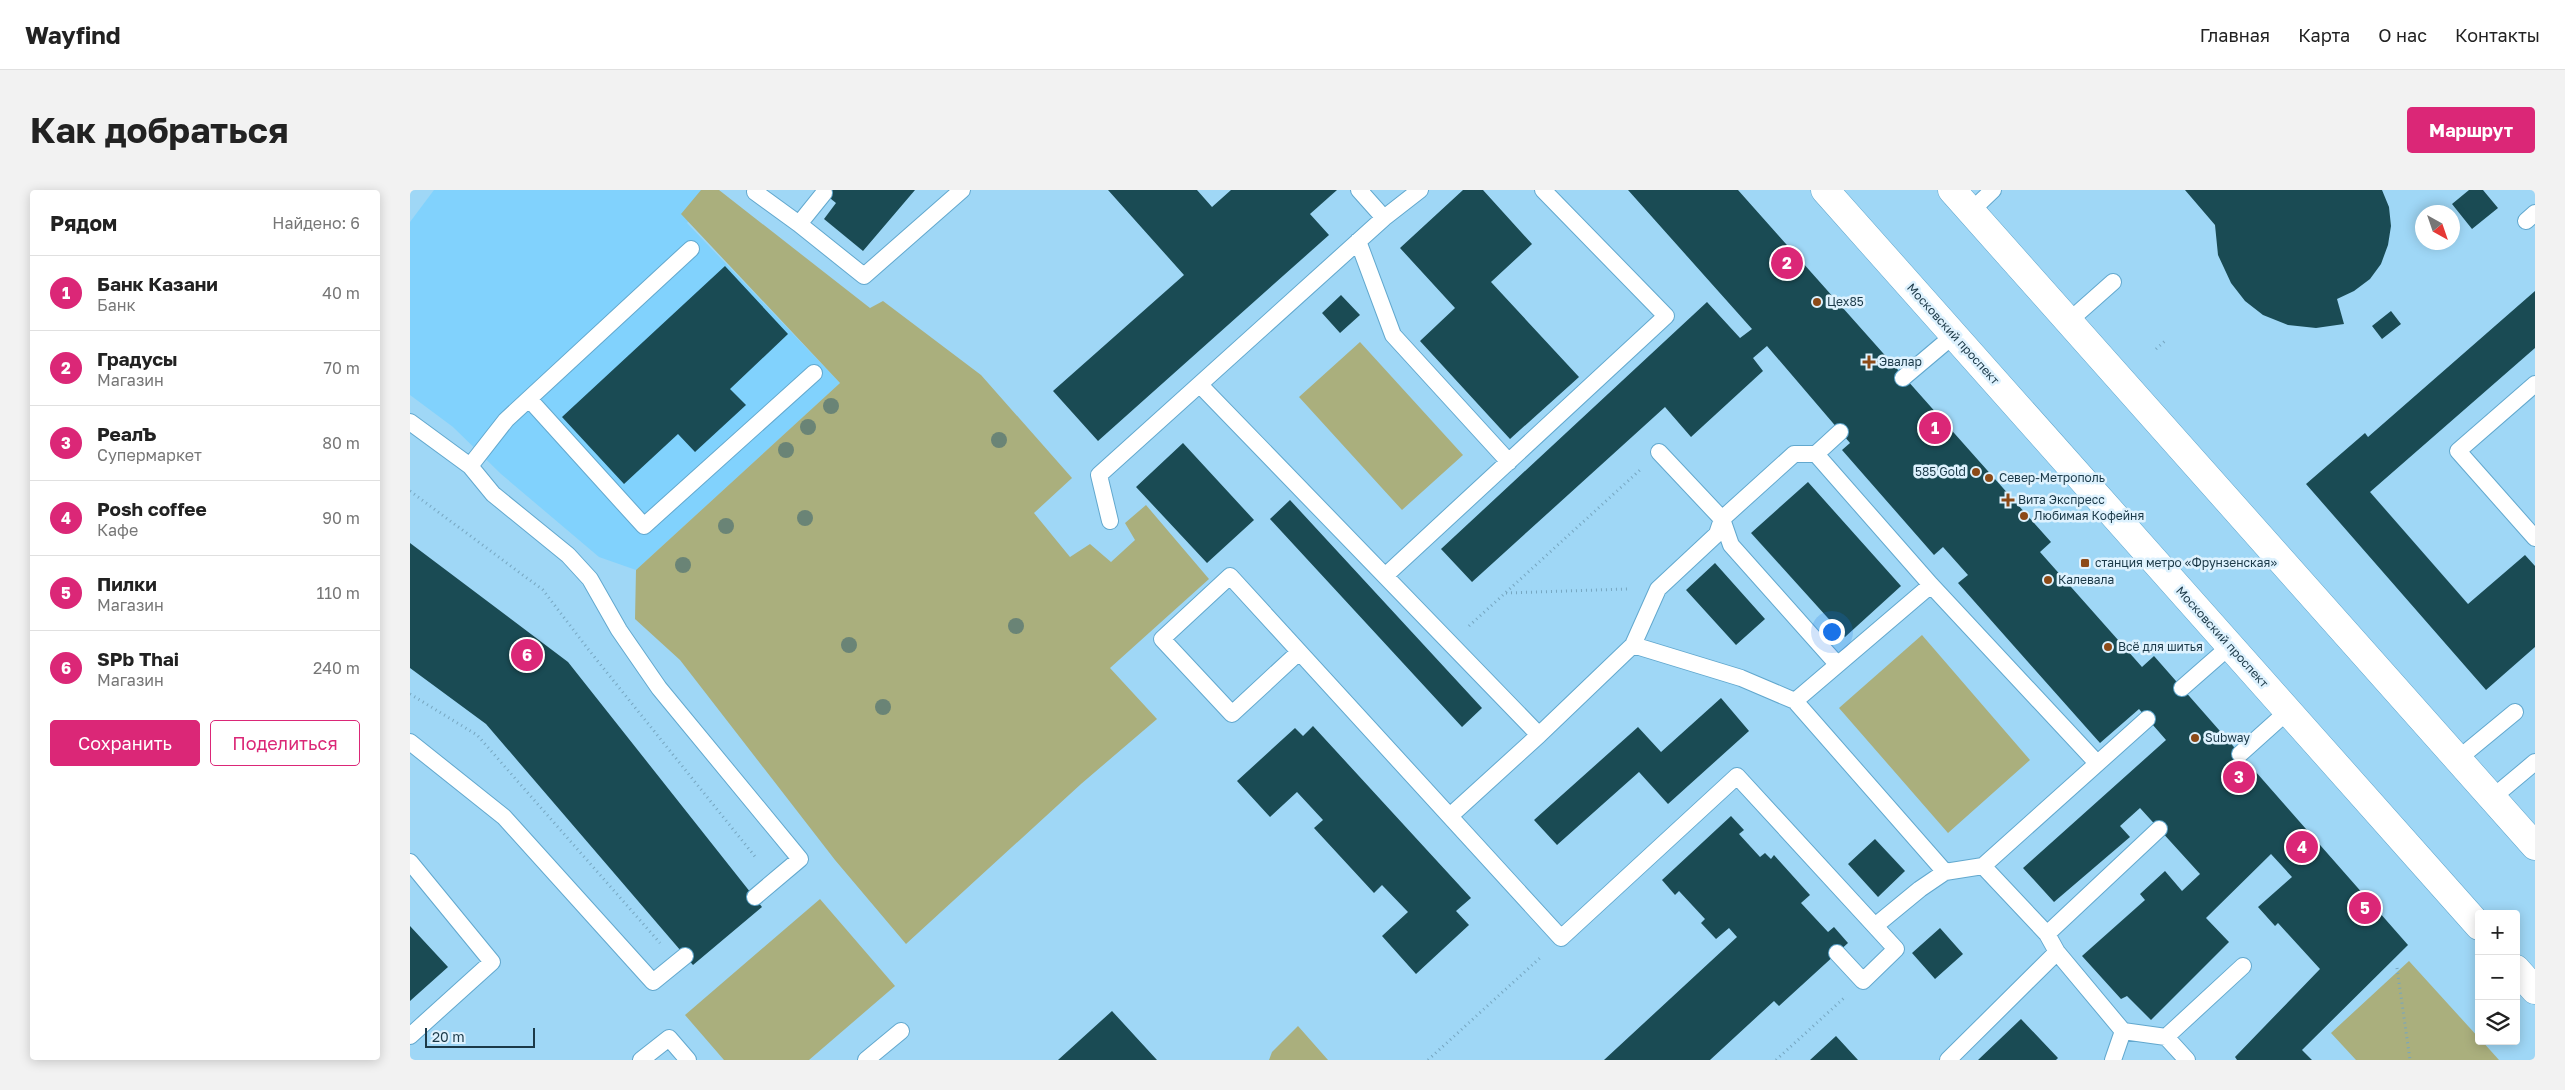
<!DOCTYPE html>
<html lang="ru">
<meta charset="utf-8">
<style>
:root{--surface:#fff;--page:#f2f2f2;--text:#222;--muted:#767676;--line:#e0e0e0;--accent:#db2777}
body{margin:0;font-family:"Golos Text",sans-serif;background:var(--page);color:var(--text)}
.controls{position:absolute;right:15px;bottom:15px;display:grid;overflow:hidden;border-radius:5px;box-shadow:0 2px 12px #0003}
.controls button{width:45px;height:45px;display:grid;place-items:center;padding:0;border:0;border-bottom:1px solid var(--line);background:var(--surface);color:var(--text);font:25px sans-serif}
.compass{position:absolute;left:2005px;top:15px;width:45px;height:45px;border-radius:50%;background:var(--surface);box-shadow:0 2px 12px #0003;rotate:140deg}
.scale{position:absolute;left:15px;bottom:12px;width:110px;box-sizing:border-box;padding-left:5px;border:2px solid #1b3948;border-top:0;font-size:14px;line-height:18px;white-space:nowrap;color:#1b3948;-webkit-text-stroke:4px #def2fe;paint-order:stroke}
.you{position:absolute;left:1421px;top:441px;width:18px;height:18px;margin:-12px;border:4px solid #fff;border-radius:50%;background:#1a73e8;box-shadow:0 0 0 8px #1a73e833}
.badge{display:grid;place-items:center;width:32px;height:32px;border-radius:50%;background:var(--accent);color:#fff;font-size:16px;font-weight:700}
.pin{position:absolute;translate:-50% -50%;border:2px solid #fff;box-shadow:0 1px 5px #0006}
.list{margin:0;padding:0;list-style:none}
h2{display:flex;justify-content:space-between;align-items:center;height:65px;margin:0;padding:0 20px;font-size:21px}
h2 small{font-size:16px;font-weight:400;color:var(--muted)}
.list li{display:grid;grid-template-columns:32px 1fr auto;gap:15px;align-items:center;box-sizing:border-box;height:75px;padding:0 20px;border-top:1px solid var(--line)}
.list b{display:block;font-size:19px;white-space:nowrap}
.list p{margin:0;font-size:16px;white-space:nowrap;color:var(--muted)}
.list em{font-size:16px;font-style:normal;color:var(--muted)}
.actions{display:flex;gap:10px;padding:15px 20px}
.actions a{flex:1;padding:11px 0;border:1px solid var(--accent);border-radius:5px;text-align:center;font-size:18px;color:var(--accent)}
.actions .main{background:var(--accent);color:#fff}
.icon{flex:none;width:28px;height:28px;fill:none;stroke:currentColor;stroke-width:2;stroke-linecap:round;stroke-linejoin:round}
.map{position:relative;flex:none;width:2125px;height:870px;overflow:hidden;border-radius:5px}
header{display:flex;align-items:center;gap:30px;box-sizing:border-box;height:70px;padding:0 25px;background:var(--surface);border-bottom:1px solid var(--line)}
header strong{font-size:24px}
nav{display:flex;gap:28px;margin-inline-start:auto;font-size:18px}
.intro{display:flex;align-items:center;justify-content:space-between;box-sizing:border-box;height:120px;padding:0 30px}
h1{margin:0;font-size:35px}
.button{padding:12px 22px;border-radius:5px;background:var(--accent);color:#fff;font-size:18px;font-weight:700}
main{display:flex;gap:30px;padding:0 30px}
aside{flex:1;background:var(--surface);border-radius:5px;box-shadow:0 2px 12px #0003}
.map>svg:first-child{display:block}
</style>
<header>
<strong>Wayfind</strong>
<nav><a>Главная</a><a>Карта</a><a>О нас</a><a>Контакты</a></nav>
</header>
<div class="intro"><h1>Как добраться</h1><a class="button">Маршрут</a></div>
<main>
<aside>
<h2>Рядом<small>Найдено: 6</small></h2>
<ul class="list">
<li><span class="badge">1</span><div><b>Банк Казани</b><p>Банк</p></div><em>40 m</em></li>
<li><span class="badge">2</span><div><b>Градусы</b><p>Магазин</p></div><em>70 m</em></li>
<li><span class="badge">3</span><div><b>РеалЪ</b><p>Супермаркет</p></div><em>80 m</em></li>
<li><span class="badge">4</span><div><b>Posh coffee</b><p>Кафе</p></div><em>90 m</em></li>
<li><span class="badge">5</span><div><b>Пилки</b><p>Магазин</p></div><em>110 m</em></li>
<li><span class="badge">6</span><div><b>SPb Thai</b><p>Магазин</p></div><em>240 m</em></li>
</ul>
<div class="actions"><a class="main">Сохранить</a><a>Поделиться</a></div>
</aside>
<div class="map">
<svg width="2125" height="870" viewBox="0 0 2125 870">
<rect width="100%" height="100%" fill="#9fd7f6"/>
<!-- built -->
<path fill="#81d2fd" d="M24,0H302L277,33L430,193L226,380L189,367L91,284L43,237L0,205V32Z"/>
<!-- green -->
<path fill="#aaaf7d" d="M291,0H309L460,118L473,111L571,185L662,288L624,323L660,367L680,354L701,372L725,350L715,333L736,315L799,389L700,478L747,529L671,594L496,754L425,670L270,470L225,429L226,380L430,193L271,24Z
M950,152L1053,265L992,320L889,207Z
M1512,445L1620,570L1538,643L1429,518Z
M410,709L485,796L399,870H314L275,825Z
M1999,771L2069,848V851H2072L2089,870H1946L1921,843Z
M888,836L918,870H859L862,862Z"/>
<!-- building -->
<path fill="#1a4b54" d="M410,0H505L453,61L414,29L426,13Z
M698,0H787L802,17L821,0H927L900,24L919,45L688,251L643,201L774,85Z
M1053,0H1073L1122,54L1081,92L1169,187L1100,249L1010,151L1045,118L990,58Z
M1218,0H1328L1641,352L1630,362L1732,477L1744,466L1998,755L1892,860L1902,870H1827L1825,867L1910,779L1868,733L1865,736L1848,717L1882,687L1861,664L1796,728L1819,752L1741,830L1717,806L1711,809L1672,766L1735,710L1730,704L1755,681L1772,701L1790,684L1730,618L1710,636L1720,647L1644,712L1613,678L1756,550L1729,519L1690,553L1548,393L1558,385L1533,357L1524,365L1432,260L1440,253L1357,156L1343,168L1353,181L1281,247L1255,217L1062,392L1031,359L1297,112L1330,148L1342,139Z
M1775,0H1972L1979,17L1981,36L1978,55L1971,74L1960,89L1944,101L1927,109L1934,134L1906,138L1878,135L1853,125L1835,111L1821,93L1808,65L1805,35Z
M2059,0H2073L2088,18L2062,39L2042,14Z
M315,76L378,144L320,199L336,215L285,262L268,244L214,294L152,227Z
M2125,101V158L1960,302L2058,414L2115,365L2125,376V457L2076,500L1896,294L1955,243L1958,247Z
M931,105L950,125L930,143L912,123Z
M1981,121L1991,134L1972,149L1962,136Z
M773,253L844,330L797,373L726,297Z
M1398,292L1491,396L1435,447L1341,343Z
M880,310L1072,518L1052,537L860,329Z
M0,353L158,472L352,717L283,775L76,534L0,478Z
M1305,373L1355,429L1326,455L1276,400Z
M1311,508L1339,541L1258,614L1229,582L1147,655L1124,630L1228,537L1251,562Z
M903,536L1061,708L1046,721L1059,735L1006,784L972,746L998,722L972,695L964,703L904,638L913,630L887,602L860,627L827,591L885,538L893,546Z
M1321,626L1334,640L1329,644L1350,667L1355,663L1361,669L1364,665L1400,705L1391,713L1418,742L1424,737L1438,753L1369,816L1364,811L1300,870H1194L1327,747L1319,738L1306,749L1291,733L1295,729L1269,701L1265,705L1252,690Z
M1465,649L1495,681L1468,707L1438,674Z
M0,736L38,777L0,811Z
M1530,738L1553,764L1525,789L1502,763Z
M702,821L747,870H648Z
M1611,829L1648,868L1646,870H1568Z
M1426,846L1448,870H1400Z"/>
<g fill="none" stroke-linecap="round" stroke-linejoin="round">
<!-- lane casing -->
<g stroke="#62a8ce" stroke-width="18">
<path id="lane" d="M347,0L345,2L389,34
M949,0L974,28L1010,0
M414,3L389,34L454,86L552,0
M1561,21L1583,0
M2116,31L2125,23
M948,51L983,145L1099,272
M1659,131L1703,92
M1493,188L1544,145
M2125,194L2048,261L2125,348
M790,195L1129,545L1223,455L1248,399L1307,344L1312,329L1384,264H1406L1430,242
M119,209L234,336L404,183
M0,232L60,276L83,304L158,365L180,389L209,440L249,498L390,669L345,707
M1249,262L1312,329L1321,355L1427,474
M1406,264L1521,395L1687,573
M60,276L96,230L281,59
M700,331L689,285L974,28
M975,386L1256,126L1133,0
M1223,455L1331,488L1385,511L1535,682
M889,462L822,524L752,449L820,386L1151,748L1327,586L1486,759L1453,791L1427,763
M1772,498L1820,456
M1385,511L1521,395
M0,552L94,627L243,792L275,766
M1830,564L1878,521
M2048,569L2105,522
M2082,608L2125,572
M1040,626L1129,545
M1749,639L1637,744L1647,762L1713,841L1756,847L1777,870
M0,672L82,772L0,846
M1573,676L1637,744
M1465,736L1510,699L1535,682L1573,676L1737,529
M1756,847L1833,776
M231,870L259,848L278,870
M456,870L491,841
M1538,870L1647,762
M1703,870L1713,841"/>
</g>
<!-- primary casing -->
<g stroke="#62a8ce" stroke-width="29">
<path id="primary" d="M1415,0L2069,736
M1542,0L2125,656
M2106,779L2125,800"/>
</g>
<!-- path -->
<path stroke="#76a6c0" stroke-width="3" stroke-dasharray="1 4" stroke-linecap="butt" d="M1746,159L1755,151
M0,301L133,400L178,459L347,669
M1096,403L1217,399
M1059,436L1230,280
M0,504L67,545L250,753
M1987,778L2000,870
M1018,870L1131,767
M1366,870L1434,808"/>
<!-- lane -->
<use href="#lane" stroke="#fff" stroke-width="16"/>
<!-- primary -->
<use href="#primary" stroke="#fff" stroke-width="28"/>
</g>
<!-- trees -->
<g fill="#6a8476">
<circle cx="421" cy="216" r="8"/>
<circle cx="398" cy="237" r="8"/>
<circle cx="589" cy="250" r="8"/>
<circle cx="376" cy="260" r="8"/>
<circle cx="395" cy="328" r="8"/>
<circle cx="316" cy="336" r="8"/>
<circle cx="273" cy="375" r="8"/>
<circle cx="606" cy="436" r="8"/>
<circle cx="439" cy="455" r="8"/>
<circle cx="473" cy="517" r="8"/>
</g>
<!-- markers -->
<g fill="#8c4a18" stroke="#def2fe" stroke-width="2">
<circle cx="1407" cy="112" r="5"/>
<path d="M1456.5 164.5h5v5h5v5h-5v5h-5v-5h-5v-5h5z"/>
<circle cx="1566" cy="282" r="5"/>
<circle cx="1579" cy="288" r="5"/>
<path d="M1595.5 302.5h5v5h5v5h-5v5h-5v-5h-5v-5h5z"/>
<circle cx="1614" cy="326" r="5"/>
<rect x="1670" y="368" width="10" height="10" rx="2.5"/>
<circle cx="1638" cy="390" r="5"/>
<circle cx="1698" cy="457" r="5"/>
<circle cx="1785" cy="548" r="5"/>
</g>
<g text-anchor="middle" stroke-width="5" stroke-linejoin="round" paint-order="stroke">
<!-- poi labels -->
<g font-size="12" fill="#1b3948" stroke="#def2fe" text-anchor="start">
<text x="1417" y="116">Цех85</text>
<text x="1469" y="176">Эвалар</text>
<text x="1556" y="286" text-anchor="end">585 Gold</text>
<text x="1589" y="292">Север-Метрополь</text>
<text x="1608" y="314">Вита Экспресс</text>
<text x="1624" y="330">Любимая Кофейня</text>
<text x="1685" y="377">станция метро «Фрунзенская»</text>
<text x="1648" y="394">Калевала</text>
<text x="1708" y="461">Всё для шитья</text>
<text x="1795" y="552">Subway</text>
</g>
<!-- street labels -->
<g font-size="12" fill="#1b3948" stroke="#def2fe">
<text transform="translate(1543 144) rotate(48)" y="4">Московский проспект</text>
<text transform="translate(1812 447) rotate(48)" y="4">Московский проспект</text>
</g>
</g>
</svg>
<div class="controls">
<button>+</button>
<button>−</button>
<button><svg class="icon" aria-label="layers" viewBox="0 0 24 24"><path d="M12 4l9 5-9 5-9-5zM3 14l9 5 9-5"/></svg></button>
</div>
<svg class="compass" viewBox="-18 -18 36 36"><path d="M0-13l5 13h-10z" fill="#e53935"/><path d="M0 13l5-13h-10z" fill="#767676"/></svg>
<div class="scale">20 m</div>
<div class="you"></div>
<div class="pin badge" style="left:1525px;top:238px">1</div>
<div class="pin badge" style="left:1377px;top:73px">2</div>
<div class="pin badge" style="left:1829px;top:587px">3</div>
<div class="pin badge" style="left:1892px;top:657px">4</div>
<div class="pin badge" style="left:1955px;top:718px">5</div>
<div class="pin badge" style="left:117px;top:465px">6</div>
</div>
</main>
